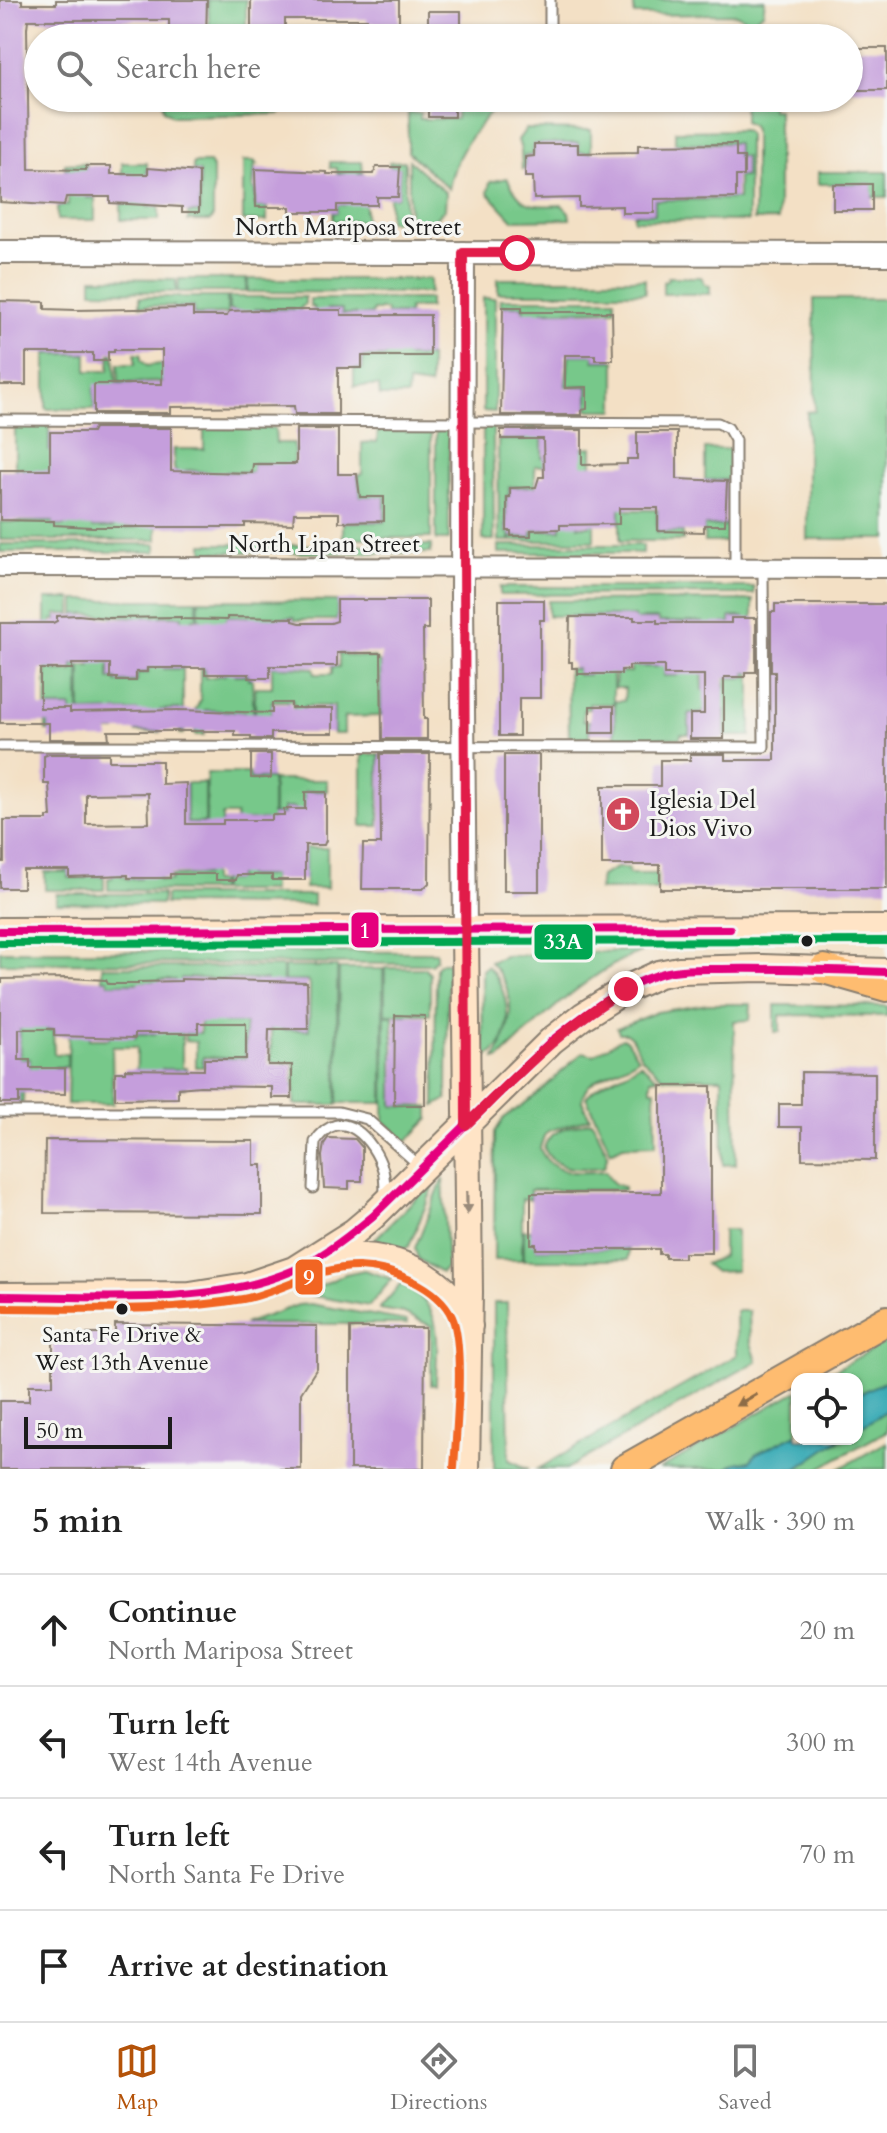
<!DOCTYPE html>
<meta charset="utf-8">
<style>
:root{--surface:#fff;--page:#f6f6f6;--text:#222;--muted:#767676;--line:#e0e0e0;--accent:#b45309}
body{margin:0;font-family:Cardo,serif;background:var(--page);color:var(--text)}
.controls{position:absolute;right:24px;bottom:24px;display:grid;overflow:hidden;border-radius:16px;box-shadow:0 2px 6px #0004}
.controls button{width:72px;height:72px;display:grid;place-items:center;padding:0;border:0;border-bottom:2px solid var(--line);background:var(--surface);color:var(--text);font:40px sans-serif}
.scale{position:absolute;left:24px;bottom:20px;width:148px;box-sizing:border-box;padding-left:8px;border:4px solid #1c1c1c;border-top:0;font-size:22px;line-height:28px;white-space:nowrap;color:#1c1c1c;-webkit-text-stroke:6px #f6f6f2;paint-order:stroke}
.stop{position:absolute;width:24px;height:24px;margin:-18px;border:6px solid #e11d48;border-radius:50%;background:#fff}
.stop.end{background:#e11d48;border-color:#fff;box-shadow:0 2px 8px #0008}
.list{margin:0;padding:0;list-style:none}
h2{display:flex;justify-content:space-between;align-items:center;height:104px;margin:0;padding:0 32px;font-size:34px}
h2 small{font-size:26px;font-weight:400;color:var(--muted)}
.list li{display:grid;grid-template-columns:52px 1fr auto;gap:24px;align-items:center;box-sizing:border-box;height:112px;padding:0 32px;border-top:2px solid var(--line)}
.list b{display:block;font-size:30px;white-space:nowrap}
.list p{margin:0;font-size:26px;white-space:nowrap;color:var(--muted)}
.list em{font-size:26px;font-style:normal;color:var(--muted)}
.icon{flex:none;width:44px;height:44px;fill:none;stroke:currentColor;stroke-width:2;stroke-linecap:round;stroke-linejoin:round}
.map{position:relative;flex:none;width:887px;height:1469px;overflow:hidden}
.search{position:absolute;background:var(--surface);box-shadow:0 2px 6px #0004;left:24px;right:24px;top:24px;height:88px;display:flex;align-items:center;gap:20px;box-sizing:border-box;padding:0 28px;border-radius:44px;color:var(--muted);font-size:30px}
.sheet{height:552px;background:var(--surface)}
nav{display:flex;justify-content:space-around;align-items:center;box-sizing:border-box;height:112px;border-top:2px solid var(--line);background:var(--surface);font-size:22px;color:var(--muted)}
nav a{display:grid;justify-items:center;gap:4px}
nav .on{color:var(--accent)}
.map>svg:first-child{display:block}
</style>
<div class="map">
<svg width="887" height="1469" viewBox="0 0 887 1469">
<rect width="100%" height="100%" fill="#f6f6f2"/>
<filter id="ink" filterUnits="userSpaceOnUse"><feTurbulence type="fractalNoise" baseFrequency=".0125" numOctaves="2"/><feDisplacementMap in="SourceGraphic" scale="16" xChannelSelector="R" yChannelSelector="G"/><feConvolveMatrix kernelMatrix="1 2 1 2 8 2 1 2 1" color-interpolation-filters="sRGB"/></filter>
<filter id="wash" filterUnits="userSpaceOnUse"><feTurbulence type="fractalNoise" baseFrequency=".006" numOctaves="4" result="noise"/><feDisplacementMap in="SourceGraphic" scale="32" xChannelSelector="R" yChannelSelector="G"/><feGaussianBlur stdDeviation="1.8" result="paint"/><feColorMatrix in="noise" values="0 0 0 0 0 0 0 0 0 0 0 0 0 0 0 0 0 1.4 0 .05"/><feComposite in="paint" operator="in"/></filter>
<g filter="url(#wash)">
<rect width="100%" height="100%" fill="#f3e0c5"/>
<!-- green -->
<path fill="#77c88a" stroke="#4a7253" stroke-width="2" d="M208,0H246V29L243,30V38H210Z
M634,0H765L763,13L751,22L736,14L634,15Z
M162,98H176V103H212L213,98H242L243,104H280V98H289V105L279,114L173,116L164,110Z
M457,98H493V109C472,133 454,156 449,189L408,152V113H420V119H456Z
M756,98H771V109H778V220H754V130L752,126L744,122V106Z
M526,129L591,130V152H579L578,143L534,144L533,155L525,156V169H522L521,150L518,140Z
M744,130L748,134V221L634,220V214H655V200L738,199V177H745V157L737,156V143H675V131Z
M409,160L446,193L445,209L434,220L409,221Z
M243,161H254L258,165H255L253,189L255,190V207H267V221H243Z
M405,161V221H389V197H398L400,168L389,167V162Z
M330,162H362L363,173H359V178L365,205V221H333V213L337,212V205H345V174L337,173V168H330Z
M86,163L87,198H95V220H57V207L68,205V169H65V164Z
M122,163H147V207H159V220H121V204H133L134,174H122Z
M193,163H209L213,169V218L210,221H188V213H200V172L193,171Z
M818,172H887V197H872L871,184H818Z
M507,178C523,208 530,206 562,205L569,212L570,219L513,220L488,193L490,182Z
M668,277H701L706,285L710,286V294H663V282L667,281Z
M92,278L176,279V292L92,291Z
M179,279H246V292H178Z
M248,279H430V293L248,292Z
M498,279H645V293H498Z
M140,297H227V314L194,315V307H179L178,312H175L174,306H140Z
M229,297H305V304L297,312H293V309H255L254,314L229,310Z
M483,298H495V412L483,411Z
M310,299H429V308H409L408,314H387L386,310H373L372,314L356,316V314H342V309H328L327,313H314V307H310Z
M500,299H615V310L543,311L542,331L526,341L523,306H501Z
M814,299H887V539H807V412L815,411Z
M385,345L408,357H430V386L408,383L407,396H380L379,386H354V369H363V357H385Z
M46,354H87V371H109L110,354H114L117,389H94V409H46Z
M135,354H141V360L147,366L160,364L172,372L170,382L119,383L118,364H135Z
M569,355H594V361H615V410H588V386H566Z
M15,425L49,426V451H68L56,490L23,475V468H15Z
M436,426H445L449,433V540H436Z
M525,426H536V430H542V457L546,458V466H535V496H530V487H509V496H506V532L510,533V541H499L498,440H525Z
M204,427L275,428L276,443H294V477L271,471L270,463H253V472H226V475L189,470L185,471V479L174,469V449H204Z
M483,427H493L494,540H483Z
M378,428H431V538H343V522H385V497H360L358,475L362,474V443L377,442Z
M592,447V472L578,526H590V520H594V541H511V537H532V532L536,530H561V481L567,449Z
M705,449H732L731,542H704V526H725L728,522V480H705Z
M620,503H626V510H657V532H683V541H620Z
M0,522H54V526H64V523H91L92,528H113L114,523H126V529L157,523V540H0Z
M0,544H156V552H0Z
M203,544H286V552H203Z
M289,545H431V553H289Z
M499,545H643V553H499Z
M500,587H754V594L500,595Z
M46,599H72V614H56V620H52L51,665H54L55,671H72L73,665H79V732H71V707H49V731H46Z
M75,600H197V618H193V623L182,622V616H161L160,622L157,621L156,617H145L137,622L136,617L83,614V663H80V614H75Z
M199,600L337,601V620H295L294,617L250,621L249,617L227,616V622L202,621L199,618Z
M753,600V623H744V617H730V623H724L703,640V622H659L658,619H638L635,623L634,616H548V601Z
M164,652V669H183V734H180L179,709L160,710V732H136L137,711H116V731H109V711L81,712V666H91L92,660H109V679H116V682H137V673H148V667Z
M631,652L638,657V667H658V655H664V676H677V664L702,665L703,690L725,689L726,678H745L746,673H751V736H725V710H705L702,713H689V734H681L680,738L615,737V701H624L625,688H615L616,673L631,672Z
M339,654L374,658L381,664V716L344,717V734H334V706H304V713H294L293,701H272V719H255V687H272V666L314,668L315,674H332V667H339Z
M200,661H204L205,678L225,675L226,662L235,667V675H248V679H252L254,721L244,732V712L205,710L204,735H195V711L200,701Z
M588,664L613,669V704H589V709L583,710V721H589V737H569L568,669H577V675H588Z
M362,754H379V826H362Z
M207,773H249L250,779H272V823L264,820H246V823L247,876H269V871H272V891H221V880H236L238,876L236,815H222V834L212,835V882H219V891L108,890V878H112L115,870L127,879H141L142,861L158,875L159,880L171,881V876L205,875Z
M273,780H327V791H305V814H296L295,808H283V814H273Z
M187,783H205V823H187Z
M305,848H327V888H305Z
M65,864H68V878H86V874L104,877V890H45V872H65Z
M616,868H628L629,874H657V890H599L601,876Z
M56,894H162V904L56,903Z
M165,895H313V905L165,904Z
M647,950C596,965 537,1022 499,1059H495C512,1025 520,994 490,962L504,956Z
M0,951L436,952V959L431,964L0,963Z
M440,963H448L447,1099L435,1106L436,967Z
M487,966C510,986 519,1045 483,1058L482,970Z
M102,967H283L282,1030H309L310,985L308,981H284V967H337V1105H294V1063H271V1030L268,1029L266,980L181,978V984H176L175,980H160L159,984L153,982L109,984L107,979H102Z
M385,968H425L430,974V1014H385Z
M339,969H383V1103H338Z
M109,985L134,1029L135,1039L136,1034H155L156,1025L182,1033V1068H186V1088H179L178,1069H162L161,1098H136L137,1047H112L113,1104H67L69,1023H89V1039H109Z
M708,1004H751L750,1020L734,1021L736,1164L723,1165L722,1078H664L642,1058L631,1037L626,1033H619L617,1028L657,1012Z
M775,1005L887,1006V1016L780,1015V1032H775Z
M200,1013L224,1014V1023H245V1059L203,1057V1067H196V1042L185,1041V1033H200Z
M385,1016H393V1106L429,1107V1119L406,1142L384,1121Z
M20,1025H47V1030H53L54,1054H67V1067H55V1079L30,1070V1059H24L23,1103H19Z
M622,1038L626,1039L638,1058C622,1072 584,1075 582,1101L590,1118L548,1131L544,1136L540,1148C551,1177 580,1173 605,1171C610,1180 613,1185 624,1187V1190H530V1199H522V1260H494L495,1132L504,1118L534,1097L583,1052L594,1055Z
M640,1063L658,1078L651,1079V1089H655L656,1145L623,1146L611,1152L586,1097C605,1076 623,1078 640,1063Z
M592,1121L608,1154L604,1167C581,1169 556,1173 544,1148C549,1128 574,1126 592,1121Z
M443,1178L447,1267L441,1273L418,1259L415,1248Z
M435,1179L436,1181L409,1246L401,1251L374,1245V1240Z
M524,1230H531L537,1249H628V1260H524Z
M723,1230H736V1271L715,1272L705,1264L723,1256Z
M364,1270L392,1279L369,1306L303,1294L345,1274Z
M401,1284C447,1306 436,1342 436,1385H431V1326L404,1313L379,1309Z
M494,1303H507L509,1460L529,1469H494Z
M310,1304L407,1321V1324H244L298,1305Z
M736,1311H749L750,1340L757,1361L566,1469H538L737,1355Z
M887,1341V1380L857,1395V1379H819Z
M797,1391V1434L757,1453L750,1461L736,1463L726,1469H660Z
M887,1410V1431L818,1469H796C821,1455 827,1439 857,1439V1430Z
M887,1442V1469H839Z"/>
<!-- water -->
<path fill="#3aabb6" stroke="#2b6469" stroke-width="2" d="M887,1380V1410L857,1430V1395Z
M797,1434V1439H840L796,1469H726L736,1463L750,1461L757,1453Z"/>
<g id="blocks">
<!-- building -->
<path fill="#c59edc" fill-rule="evenodd" d="M0,0H22V4H56V0H207L206,38H174V30H169V20H28L27,28L29,169L86,170V166H111V174H148V168L199,172V212H182V207L110,203V197H66L64,206L0,202Z
M251,0H399V23H367V19H285V30L281,31V38H251Z
M428,11H461V38H428Z
M849,48H887V90H849Z
M428,98H454V117H428Z
M534,144H578V153L638,152V145L736,144V157H744V176H736V198L654,199V213H622V206L579,207V198L534,199L533,177H525V157L534,156Z
M376,167H400L398,197H377V205H337V212H290V207H256L255,169L327,172V174H374Z
M833,184H872V210H833Z
M0,301L45,302V309L76,310L193,308V316H227L229,311L255,310H341V315H430V356H362V368H338V414H295L294,406L171,407V413H94V384H162V350H114V352H108V361H93V353H26V385H0Z
M503,307H522V312H612L613,360H595V355H565V388L587,387V409L582,410V415H501Z
M94,428H171V471L252,473L253,464H296V429H338V474H357L360,497H384V521L339,522V513H294L293,524L245,523V527H92L54,525V521H48L0,520V470H50V432H92Z
M501,430H582V465L627,464V459H637V432H677V479L727,481L725,525H704V532L658,531V508H619V524L560,525V529L531,530V536H511V531H507V497H510V488L536,487L539,477H544L543,439H501Z
M337,600H428V629H423L424,719H427V739H382L381,653H337V666H270V678H249V674H205V668H147V672H136V681H117V678H110V664H72V669H40V708H70V712L179,710L272,713V703H291V708H333V733H271V739H251V736H235V731H108L109,739H49V723H0V623H53L57,621V616L78,615L108,618L181,617V619L227,620V617L293,618V621L300,623H331L337,621Z
M499,600H544V620H540V698H519V736H499Z
M775,604H887V889H660V865H602V786H660V760H690V754H725V760H775V672H771V612H775Z
M570,617H634V620H657V623H731V618H756V672H745V677H724V739H690V714H704V675H664V666H629V670H621V674H578V668H572V662H569Z
M590,706H614V733H590Z
M49,754H109V761H162V784L186,783V824H223V820H272V815H284V809H305V792H326V840L324,845H305V880H272V875H237L236,880H216V874H170V878H128V875L69,877V870H23V888H0V862H4V820H47V817H51L49,784H44V756ZM148,793L149,823L86,824V794Z
M251,754H271V778H251Z
M380,754H430L429,883L423,889H362L363,844H381Z
M504,755H539V891H504Z
M68,978L106,980L108,984H138V982L181,981V979L307,982L308,1029H269L268,1065H292V1098H272V1087L200,1086L178,1088V1098L115,1099V1072H125V1069L204,1070V1059H246V1023H198V1033H135V1038L54,1036V1029H19V1060H30V1068H65V1094L19,1093V1103H0V983H2V979Z
M395,1015L425,1016V1105H394Z
M801,1072L875,1073V1160L802,1159V1127H779V1104H801Z
M661,1086H711V1253H684V1258H665V1254H659V1249H536V1244H531V1193H661Z
M328,1138L355,1139L362,1147V1181H349V1189L324,1188L322,1156L324,1144Z
M45,1140L254,1141V1165H262V1214L44,1213Z
M115,1324L317,1326V1368L301,1393V1469H0V1401H29V1385H53V1334H115Z
M350,1328H425L424,1469H350Z"/>
</g>
</g>
<g filter="url(#ink)">
<use href="#blocks" fill-opacity="0" stroke="#887e70" stroke-width="2"/>
<g fill="none" stroke-linecap="round" stroke-linejoin="round">
<!-- service casing -->
<g stroke="#887e70" stroke-width="13">
<path id="service" d="M550,0V33
M0,420L718,423L728,428L735,440V569
M0,746L764,747L763,569
M0,1112H339L367,1119L421,1167
M313,1188L315,1142C341,1102 374,1140 383,1170C385,1178 385,1188 385,1196"/>
</g>
<!-- minor casing -->
<g stroke="#887e70" stroke-width="22">
<path id="minor" d="M0,567L887,568"/>
</g>
<!-- tertiary casing -->
<g stroke="#887e70" stroke-width="26">
<path id="tertiary" d="M0,252L887,254
M463,253L462,597L465,930"/>
</g>
<!-- secondary casing -->
<g stroke="#887e70" stroke-width="30">
<path id="secondary" d="M465,930L469,1292L466,1469
M0,931L887,929
M317,1262C374,1245 445,1268 469,1326
M0,1296L190,1295L247,1286L294,1270L354,1232L373,1216L551,1041L583,1016L626,989L659,974L679,970L762,968L887,972"/>
</g>
<!-- primary casing -->
<g stroke="#887e70" stroke-width="32">
<path id="primary" d="M824,969L887,987
M625,1469L887,1320"/>
</g>
<!-- service -->
<use href="#service" stroke="#fff" stroke-width="9"/>
<!-- minor -->
<use href="#minor" stroke="#fff" stroke-width="18"/>
<!-- tertiary -->
<use href="#tertiary" stroke="#fff" stroke-width="22"/>
<!-- secondary -->
<use href="#secondary" stroke="#ffe4c6" stroke-width="26"/>
<!-- primary -->
<use href="#primary" stroke="#febc70" stroke-width="28"/>
<!-- bus-1 casing -->
<g stroke="#f6f6f2" stroke-width="14">
<path id="bus-1" d="M0,931L730,929
M0,1296C92,1296 207,1307 292,1271C320,1259 349,1236 373,1216L551,1041C584,1016 620,986 660,974C680,968 701,969 721,969C777,968 832,970 887,972"/>
</g>
<!-- bus-2 casing -->
<g stroke="#f6f6f2" stroke-width="14">
<path id="bus-2" d="M0,943L887,941"/>
</g>
<!-- bus-3 casing -->
<g stroke="#f6f6f2" stroke-width="14">
<path id="bus-3" d="M0,1308C81,1308 163,1313 243,1299C282,1292 318,1266 359,1267C391,1268 438,1286 452,1317C465,1346 456,1434 454,1468"/>
</g>
<!-- bus-1 -->
<use href="#bus-1" stroke="#e5007d" stroke-width="8"/>
<!-- bus-2 -->
<use href="#bus-2" stroke="#00a651" stroke-width="8"/>
<!-- bus-3 -->
<use href="#bus-3" stroke="#f26522" stroke-width="8"/>
</g>
<!-- one-way arrows -->
<defs><path id="oneway-solid" d="M-6-.8H1V-3.2L6.5 0L1 3.2V.8H-6Z" transform="scale(2)"/></defs>
<use fill="#998a7a" href="#oneway-solid" transform="translate(467 1203) rotate(89)"/>
<use fill="#8d6c46" href="#oneway-solid" transform="translate(746 1400) rotate(150)"/>
</g>
<g fill="none" stroke-linecap="round" stroke-linejoin="round" filter="url(#ink)">
<!-- route -->
<path stroke="#e11d48" stroke-width="10" d="M517,253H463L466,1125C520,1072 560,1029 626,989"/>
</g>
<!-- icons -->
<defs>
<g id="church-disc" transform="scale(1.8)"><circle r="9.5" fill="#d1495b" stroke="#f6f6f2"/><path d="M-1.2-6h2.4v3.5h3.3v2.4h-3.3V6h-2.4V-.1h-3.3v-2.4h3.3Z" fill="#fff"/></g>
</defs>
<g fill-rule="evenodd">
<use href="#church-disc" x="623" y="814"/>
</g>
<!-- markers -->
<g fill="#1c1c1c" stroke="#f6f6f2" stroke-width="3">
<circle cx="807" cy="941" r="7"/>
<circle cx="122" cy="1309" r="7"/>
</g>
<g text-anchor="middle" stroke-width="6" stroke-linejoin="round" paint-order="stroke">
<!-- bus labels -->
<g font-size="22" fill="#1c1c1c" stroke="#f6f6f2">
<text x="122" y="1342">Santa Fe Drive &amp;<tspan x="122" dy="28">West 13th Avenue</tspan></text>
</g>
<!-- street labels -->
<g font-size="24" fill="#1c1c1c" stroke="#f6f6f2">
<text x="348" y="235">North Mariposa Street</text>
<text x="324" y="552">North Lipan Street</text>
</g>
<!-- poi labels -->
<g font-size="24" fill="#1c1c1c" stroke="#f6f6f2" text-anchor="start">
<text x="649" y="808">Iglesia Del<tspan x="649" dy="28">Dios Vivo</tspan></text>
</g>
</g>
<g stroke="#f6f6f2" stroke-width="3">
<rect x="350" y="911" width="30" height="38" rx="8" fill="#e5007d"/>
<rect x="533" y="923" width="61" height="38" rx="8" fill="#00a651"/>
<rect x="294" y="1258" width="30" height="38" rx="8" fill="#f26522"/>
</g>
<g font-size="22" text-anchor="middle" font-weight="bold" fill="#fff">
<text x="365" y="938">1</text>
<text x="563" y="949">33A</text>
<text x="309" y="1285">9</text>
</g>
</svg>
<div class="controls">
<button><svg class="icon" aria-label="locate" viewBox="0 0 24 24"><circle cx="12" cy="12" r="6"/><path d="M12 2v4M12 18v4M2 12h4M18 12h4"/></svg></button>
</div>
<div class="scale">50 m</div>
<div class="stop" style="left:517px;top:253px"></div>
<div class="stop end" style="left:626px;top:989px"></div>
<div class="search"><svg class="icon" aria-label="search" viewBox="0 0 24 24"><circle cx="10" cy="10" r="6"/><path d="M15 15l6 6"/></svg>Search here</div>
</div>
<section class="sheet">
<h2>5 min<small>Walk · 390 m</small></h2>
<ul class="list">
<li><svg class="icon" aria-label="ahead" viewBox="0 0 24 24"><path d="M12 20V5M6 11l6-6 6 6"/></svg><div><b>Continue</b><p>North Mariposa Street</p></div><em>20 m</em></li>
<li><svg class="icon" aria-label="left" viewBox="0 0 24 24"><path d="M17 20v-9H6M10 6l-5 5 5 5"/></svg><div><b>Turn left</b><p>West 14th Avenue</p></div><em>300 m</em></li>
<li><svg class="icon" aria-label="left" viewBox="0 0 24 24"><path d="M17 20v-9H6M10 6l-5 5 5 5"/></svg><div><b>Turn left</b><p>North Santa Fe Drive</p></div><em>70 m</em></li>
<li><svg class="icon" aria-label="arrive" viewBox="0 0 24 24"><path d="M6 21V4h12l-3 4 3 4H6"/></svg><div><b>Arrive at destination</b></div></li>
</ul>
</section>
<nav>
<a class="on"><svg class="icon" aria-label="map" viewBox="0 0 24 24"><path d="M3 6l6-2 6 2 6-2v14l-6 2-6-2-6 2zM9 4v14M15 6v14"/></svg>Map</a>
<a><svg class="icon" aria-label="directions" viewBox="0 0 24 24"><path d="M12 3l9 9-9 9-9-9zM9 14v-3h6M13 9l2 2-2 2"/></svg>Directions</a>
<a><svg class="icon" aria-label="saved" viewBox="0 0 24 24"><path d="M7 4h10v16l-5-4-5 4z"/></svg>Saved</a>
</nav>
